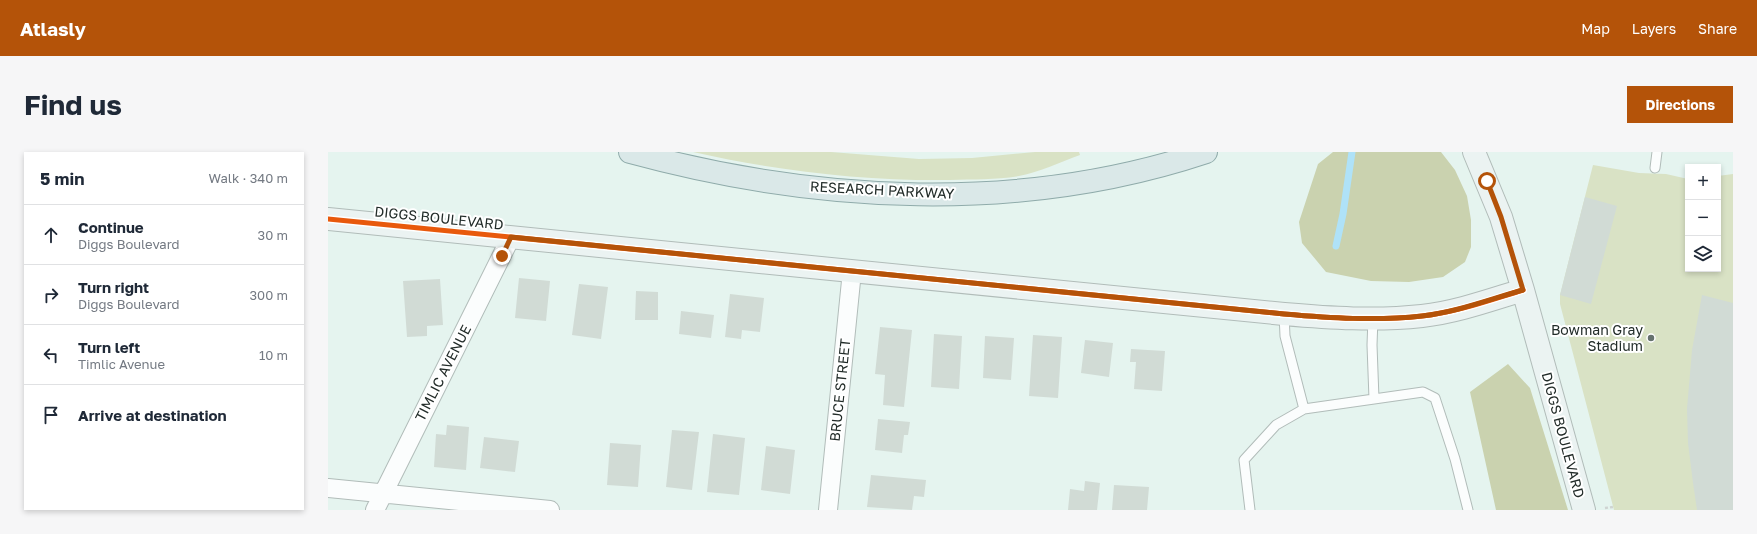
<!DOCTYPE html>
<meta charset="utf-8">
<style>
:root{--surface:#fff;--page:#f6f6f7;--text:#1f2937;--muted:#747a83;--line:#e0e1e3;--accent:#b45309}
body{margin:0;font-family:"Golos Text",sans-serif;background:var(--page);color:var(--text)}
.controls{position:absolute;right:12px;top:12px;display:grid;overflow:hidden;border-radius:0px;box-shadow:0 2px 6px #0003}
.controls button{width:36px;height:36px;display:grid;place-items:center;padding:0;border:0;border-bottom:1px solid var(--line);background:var(--surface);color:var(--text);font:20px sans-serif}
.stop{position:absolute;width:12px;height:12px;margin:-9px;border:3px solid #b45309;border-radius:50%;background:#fff}
.stop.end{background:#b45309;border-color:#fff;box-shadow:0 1px 4px #0008}
.list{margin:0;padding:0;list-style:none}
h2{display:flex;justify-content:space-between;align-items:center;height:52px;margin:0;padding:0 16px;font-size:17px}
h2 small{font-size:13px;font-weight:400;color:var(--muted)}
.list li{display:grid;grid-template-columns:26px 1fr auto;gap:12px;align-items:center;box-sizing:border-box;height:60px;padding:0 16px;border-top:1px solid var(--line)}
.list b{display:block;font-size:15px;white-space:nowrap}
.list p{margin:0;font-size:13px;white-space:nowrap;color:var(--muted)}
.list em{font-size:13px;font-style:normal;color:var(--muted)}
.icon{flex:none;width:22px;height:22px;fill:none;stroke:currentColor;stroke-width:2;stroke-linecap:round;stroke-linejoin:round}
.map{position:relative;flex:none;width:1405px;height:358px;overflow:hidden;border-radius:0px}
header{display:flex;align-items:center;gap:24px;box-sizing:border-box;height:56px;padding:0 20px;background:var(--accent);color:#fff}
header strong{font-size:19px}
nav{display:flex;gap:22px;margin-inline-start:auto;font-size:14px}
.intro{display:flex;align-items:center;justify-content:space-between;box-sizing:border-box;height:96px;padding:0 24px}
h1{margin:0;font-size:28px}
.button{padding:10px 18px;border-radius:0px;background:var(--accent);color:#fff;font-size:14px;font-weight:700}
main{display:flex;gap:24px;padding:0 24px}
aside{flex:1;background:var(--surface);border-radius:0px;box-shadow:0 2px 6px #0003}
.map>svg:first-child{display:block}
</style>
<header>
<strong>Atlasly</strong>
<nav><a>Map</a><a>Layers</a><a>Share</a></nav>
</header>
<div class="intro"><h1>Find us</h1><a class="button">Directions</a></div>
<main>
<aside>
<h2>5 min<small>Walk · 340 m</small></h2>
<ul class="list">
<li><svg class="icon" aria-label="ahead" viewBox="0 0 24 24"><path d="M12 20V5M6 11l6-6 6 6"/></svg><div><b>Continue</b><p>Diggs Boulevard</p></div><em>30 m</em></li>
<li><svg class="icon" aria-label="right" viewBox="0 0 24 24"><path d="M7 20v-9h11M14 6l5 5-5 5"/></svg><div><b>Turn right</b><p>Diggs Boulevard</p></div><em>300 m</em></li>
<li><svg class="icon" aria-label="left" viewBox="0 0 24 24"><path d="M17 20v-9H6M10 6l-5 5 5 5"/></svg><div><b>Turn left</b><p>Timlic Avenue</p></div><em>10 m</em></li>
<li><svg class="icon" aria-label="arrive" viewBox="0 0 24 24"><path d="M6 21V4h12l-3 4 3 4H6"/></svg><div><b>Arrive at destination</b></div></li>
</ul>
</aside>
<div class="map">
<svg width="1405" height="358" viewBox="0 0 1405 358">
<rect width="100%" height="100%" fill="#e5f4ef"/>
<!-- green -->
<path fill="#d9e2c5" d="M365,0H503L591,7L644,6L707,0H751L752,3C732,10 712,20 691,24C668,28 645,27 622,28C536,29 449,19 365,0Z
M1265,13L1311,21L1338,22L1360,27V117H1390V24L1405,22V358H1286L1232,152V143Z"/>
<!-- forest -->
<path fill="#cad2af" d="M1005,0H1113L1127,18L1139,44L1143,68V95L1137,110L1115,125L1081,130L1043,129L998,120L974,91L971,70L990,12Z
M1180,212L1202,236L1240,358H1168L1142,240Z"/>
<g fill="none" stroke-linecap="round" stroke-linejoin="round">
<!-- stream -->
<path stroke="#afe2f8" stroke-width="7" d="M1008,94L1015,62L1024,0"/>
</g>
<!-- building -->
<path fill="#d1dbd5" d="M1257,45L1289,54L1263,152L1232,143Z
M191,126L222,129L218,169L187,166Z
M112,127L115,173L99,174V184L79,185L75,129Z
M251,132L280,135L273,187L244,183Z
M308,139L330,140V168H307Z
M402,142L436,146L432,180L414,178L413,187L397,185Z
M1374,143L1405,151V358H1369L1365,331L1360,291L1359,257L1364,198Z
M353,159L386,163L383,186L351,182Z
M552,175L584,178L576,255L555,253L557,223L547,222Z
M606,182L634,184L631,237L603,235Z
M705,183L734,185L730,246L701,244Z
M657,184L686,186L683,228L655,226Z
M757,188L785,191L781,225L753,221Z
M803,197L837,199L834,239L806,237L808,210H802Z
M550,267L582,270L580,283H576L574,301L547,298Z
M119,273L141,275L138,318L106,315L108,282L118,283Z
M344,278L371,280L364,338L338,335Z
M385,282L417,286L411,343L379,340Z
M156,285L191,289L187,320L152,316Z
M282,291L313,293L310,335L279,333Z
M438,294L467,298L462,342L433,338Z
M543,323L598,328L596,345L586,344L584,358L539,355Z
M757,329L772,331L769,358H740L742,337L756,339Z
M786,333L821,335L819,358H784Z"/>
<g fill="none" stroke-linecap="round" stroke-linejoin="round">
<!-- lane casing -->
<g stroke="#b1bcb9" stroke-width="11">
<path id="lane" d="M1327,16L1329,0
M956,162L957,184L976,257
M1045,166L1044,193L1046,247
M922,358L916,308L948,273L976,257L1095,240L1107,246L1127,307L1140,358"/>
</g>
<!-- street casing -->
<g stroke="#b1bcb9" stroke-width="20">
<path id="street" d="M0,336L222,358
M47,358L183,85
M500,358L524,119"/>
</g>
<!-- secondary casing -->
<g stroke="#b1bcb9" stroke-width="24">
<path id="secondary" d="M1146,0L1173,65L1195,138L1256,358
M0,67L956,162C1002,166 1048,169 1094,164C1129,160 1162,148 1195,138"/>
</g>
<!-- primary casing -->
<g stroke="#8fabaa" stroke-width="24">
<path id="primary" d="M302,0C489,51 692,62 878,0"/>
</g>
<!-- path -->
<path stroke="#cfd4d2" stroke-width="2.5" stroke-dasharray="3 2" stroke-linecap="butt" d="M1277,356L1285,355"/>
<!-- lane -->
<use href="#lane" stroke="#fbfdfd" stroke-width="9"/>
<!-- street -->
<use href="#street" stroke="#fbfdfd" stroke-width="18"/>
<!-- secondary -->
<use href="#secondary" stroke="#ebf3f2" stroke-width="22"/>
<!-- primary -->
<use href="#primary" stroke="#dae8e8" stroke-width="22"/>
<!-- cycleway casing -->
<g stroke="#fff" stroke-width="8">
<path id="cycleway" d="M0,67L956,162C1002,166 1048,169 1094,164C1129,160 1162,148 1195,138"/>
</g>
<!-- cycleway -->
<use href="#cycleway" stroke="#e8590c" stroke-width="5"/>
</g>
<g fill="none" stroke-linecap="round" stroke-linejoin="round">
<!-- route -->
<path stroke="#b45309" stroke-width="5" d="M174,104L183,85L956,162C1002,166 1048,169 1094,164C1129,160 1162,147 1195,138L1173,65L1159,29"/>
</g>
<!-- markers -->
<circle fill="#66726e" stroke="#fff" stroke-width="1.5" cx="1323" cy="186" r="4"/>
<g text-anchor="middle" stroke-width="4" stroke-linejoin="round" paint-order="stroke">
<!-- street labels -->
<g font-size="14" fill="#222c29" stroke="#fff">
<text transform="translate(554 38) rotate(3)" y="5">RESEARCH PARKWAY</text>
<text transform="translate(111 66) rotate(6)" y="5">DIGGS BOULEVARD</text>
<text transform="translate(115 221) rotate(-63)" y="5">TIMLIC AVENUE</text>
<text transform="translate(512 238) rotate(-84)" y="5">BRUCE STREET</text>
<text transform="translate(1235 283) rotate(75)" y="5">DIGGS BOULEVARD</text>
</g>
<!-- poi labels -->
<g font-size="14" fill="#222c29" stroke="#fff" text-anchor="end">
<text x="1315" y="183">Bowman Gray<tspan x="1315" dy="16">Stadium</tspan></text>
</g>
</g>
</svg>
<div class="controls">
<button>+</button>
<button>−</button>
<button><svg class="icon" aria-label="layers" viewBox="0 0 24 24"><path d="M12 4l9 5-9 5-9-5zM3 14l9 5 9-5"/></svg></button>
</div>
<div class="stop" style="left:1159px;top:29px"></div>
<div class="stop end" style="left:174px;top:104px"></div>
</div>
</main>
